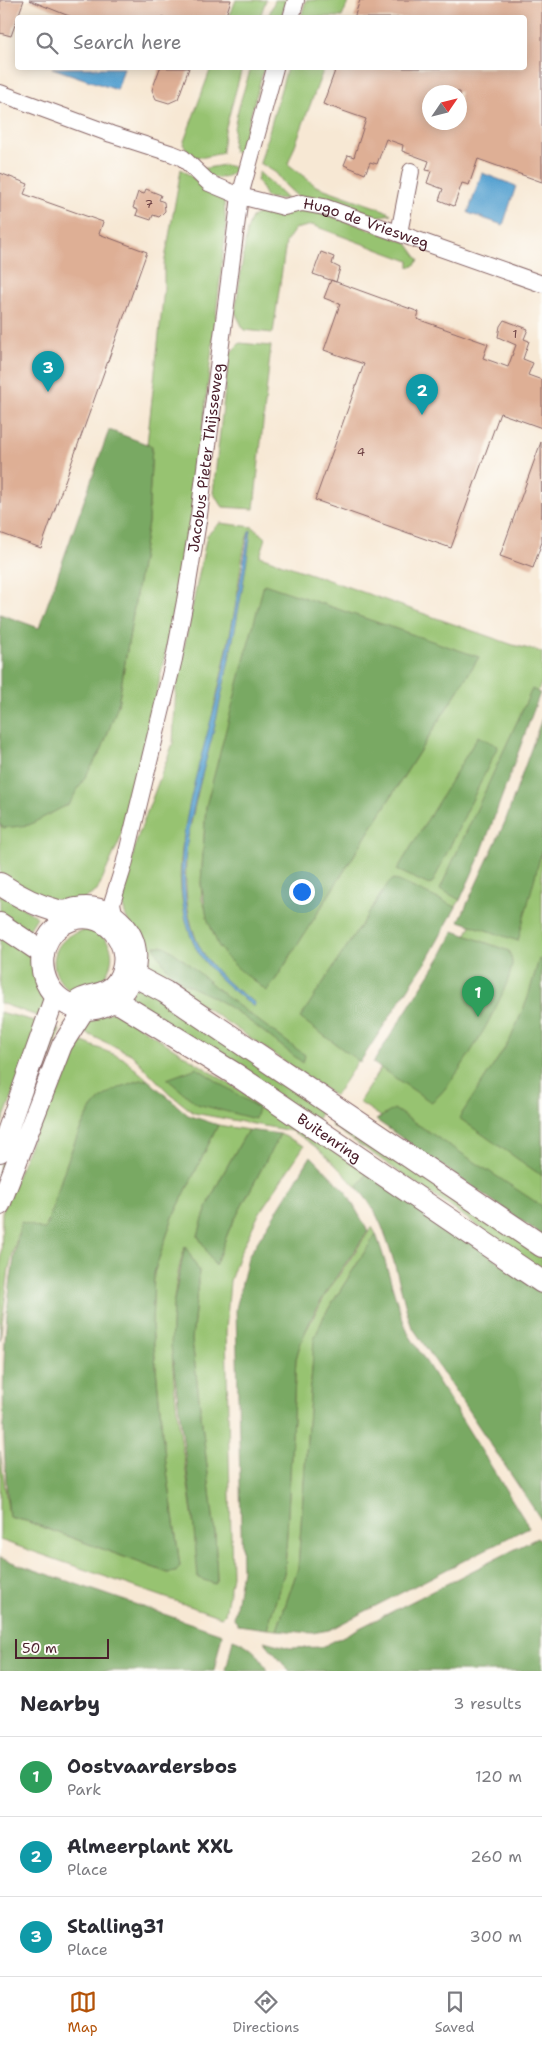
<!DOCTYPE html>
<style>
:root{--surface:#fff;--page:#f2f2f3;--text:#2b2b33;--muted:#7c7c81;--line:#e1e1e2;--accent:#b45309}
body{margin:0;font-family:"Shantell Sans",sans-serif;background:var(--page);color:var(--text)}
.compass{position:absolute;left:422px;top:85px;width:45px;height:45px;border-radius:50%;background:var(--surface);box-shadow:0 2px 12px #0003;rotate:55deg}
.scale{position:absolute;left:15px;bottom:12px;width:94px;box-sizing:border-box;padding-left:5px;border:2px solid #4a1f2b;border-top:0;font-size:14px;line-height:18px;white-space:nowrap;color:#4a1f2b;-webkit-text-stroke:4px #fdfcf7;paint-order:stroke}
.you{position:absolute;left:301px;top:891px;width:18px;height:18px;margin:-12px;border:4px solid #fff;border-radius:50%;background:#1a73e8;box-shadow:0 0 0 8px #1a73e833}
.badge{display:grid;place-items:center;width:32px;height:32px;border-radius:50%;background:var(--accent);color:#fff;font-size:16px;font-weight:700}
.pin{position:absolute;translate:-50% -41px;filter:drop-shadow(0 1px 2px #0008)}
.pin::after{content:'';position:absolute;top:26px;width:18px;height:15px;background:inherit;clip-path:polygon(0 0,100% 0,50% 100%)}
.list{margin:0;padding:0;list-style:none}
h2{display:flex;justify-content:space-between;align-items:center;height:65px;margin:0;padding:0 20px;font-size:21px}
h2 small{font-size:16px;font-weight:400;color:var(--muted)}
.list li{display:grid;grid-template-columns:32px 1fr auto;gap:15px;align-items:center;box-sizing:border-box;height:80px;padding:0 20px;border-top:1px solid var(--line)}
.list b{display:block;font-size:19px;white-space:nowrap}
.list p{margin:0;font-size:16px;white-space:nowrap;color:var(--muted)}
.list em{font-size:16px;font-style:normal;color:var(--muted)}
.icon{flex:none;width:28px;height:28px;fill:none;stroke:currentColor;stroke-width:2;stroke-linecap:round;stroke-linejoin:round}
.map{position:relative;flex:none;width:542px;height:1671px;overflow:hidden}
.search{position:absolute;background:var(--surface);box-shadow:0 2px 12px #0003;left:15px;right:15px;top:15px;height:55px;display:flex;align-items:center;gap:12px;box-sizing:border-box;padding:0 18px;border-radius:5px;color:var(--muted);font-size:19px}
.sheet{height:305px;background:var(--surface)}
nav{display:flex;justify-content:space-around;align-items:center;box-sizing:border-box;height:70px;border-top:1px solid var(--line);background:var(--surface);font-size:14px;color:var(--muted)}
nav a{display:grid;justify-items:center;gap:2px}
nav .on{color:var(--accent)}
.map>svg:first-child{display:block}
</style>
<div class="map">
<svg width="542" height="1671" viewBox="0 0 542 1671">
<rect width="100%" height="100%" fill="#fdfcf7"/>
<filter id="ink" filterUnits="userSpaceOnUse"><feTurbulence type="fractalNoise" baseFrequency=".02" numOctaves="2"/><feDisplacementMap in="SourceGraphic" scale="10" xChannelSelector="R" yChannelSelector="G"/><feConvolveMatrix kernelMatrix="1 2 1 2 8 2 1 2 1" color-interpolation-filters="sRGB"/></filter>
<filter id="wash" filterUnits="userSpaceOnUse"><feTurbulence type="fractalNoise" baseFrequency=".0096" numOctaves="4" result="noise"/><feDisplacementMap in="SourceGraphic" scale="20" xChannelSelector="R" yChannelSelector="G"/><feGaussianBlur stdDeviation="1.12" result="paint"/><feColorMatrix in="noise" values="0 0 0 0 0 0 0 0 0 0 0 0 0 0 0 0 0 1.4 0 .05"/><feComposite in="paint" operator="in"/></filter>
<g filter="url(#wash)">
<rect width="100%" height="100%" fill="#f7e8d4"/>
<!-- green -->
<path fill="#97c371" stroke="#70714e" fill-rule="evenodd" d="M236,0H266L260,17H229Z
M275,0H287L281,17H268Z
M306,0H349L342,17H301Z
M211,68H242L224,134L222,153L205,157H192L183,144Z
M251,68H264L241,149L239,152H234C228,134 245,87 251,68Z
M287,68H324L288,164L316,186L384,210L391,214L370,218L299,198L286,186L276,173L260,163Z
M224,165L239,168C228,179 212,183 201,169Z
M181,169L224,201L226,229L191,528L145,751L119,842L97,891L81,901L57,904L0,874V825L4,828L118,705L148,522L152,446L147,444L164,289V265Z
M259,172L287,199L267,198L257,180Z
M265,210H305L320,212L406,242L419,260L414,266L409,267V261L312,225L295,229L286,242L273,333L244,330L235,312L247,230L252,217Z
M240,343L271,346L254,509L223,507L213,493L229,354Z
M220,523L253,527L266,538L260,556L513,645L542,652V681L460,900L425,959L335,1096L152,971L143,956L125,914L123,904L125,886L137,839L173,743L176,687L207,535ZM250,530L237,617L187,841C184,887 184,935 216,972C226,985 242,994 255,1003L254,1006C214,976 192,955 183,904C173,853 193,797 205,748C215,704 225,660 234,615C237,599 243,539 250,530ZM479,657L276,979L267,990L227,958L202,900L201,883L206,806Z
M542,752V1224L359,1102L468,932Z
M0,893L37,917L26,935L0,918Z
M0,929L31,954L45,998L43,1018L0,1003Z
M87,930C117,936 118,964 99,983L81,985L70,991C42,970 53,934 87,930Z
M138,981L326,1105L317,1120L127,1001Z
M115,1011L368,1172L357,1188C337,1166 317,1144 291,1131L194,1113L170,1094L131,1054L77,1029L83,1021Z
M0,1012L42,1023L0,1127Z
M51,1027L60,1030L0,1195V1165Z
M73,1038L123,1058L148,1080C131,1081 105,1092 94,1106C73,1133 57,1196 45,1230L21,1222L9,1269L0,1340L2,1213Z
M339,1113L542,1253V1270L331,1125Z
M218,1125L248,1130C229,1163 207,1198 198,1236L215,1265L229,1230L280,1134L304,1146L260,1212L239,1255L230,1281L226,1331L232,1576L225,1614L221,1617L0,1540V1451L9,1517L26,1521L168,1573L180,1566L163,1441L152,1326L154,1273L173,1217ZM185,1247L199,1271L192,1340L215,1533L217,1580L215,1584L198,1577C194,1469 151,1353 185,1247Z
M372,1227L376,1234L324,1316L312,1367L298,1568L277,1630L267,1629L285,1570L296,1359L301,1340L326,1294Z"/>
<!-- forest -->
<path fill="#79a963" stroke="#626447" d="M109,430L152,446L148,522L118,705L102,749L69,804L29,825L4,828L0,825V614L39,628Z
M264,584L479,657L276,979L267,991L241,971L227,958L218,945L207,918L201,883L206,806Z
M532,689L540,693L480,856L460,900L440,889Z
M542,718V850L518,941L459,921L505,822Z
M478,736L498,746L433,882L429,885L397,870Z
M394,879L456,907L427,960L360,1062L300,1018L389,882Z
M454,931L509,951C510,955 512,959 512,963C512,988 452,1091 431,1102L373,1063L441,956Z
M154,946H165L184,960L228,998L305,1055L303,1063C278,1044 253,1022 226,1005C192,983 174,989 154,946Z
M539,959L542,960V1176L459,1118L510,1040L527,1000Z
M197,1068L258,1108L255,1119L197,1104L167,1079Z
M141,1080H148L188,1115L218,1125L173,1217L154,1273L152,1326L163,1441L180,1566L176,1572L168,1573L26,1521L9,1517C0,1422 0,1315 21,1222L45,1230C57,1196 73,1133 94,1106C105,1092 124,1085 141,1080Z
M394,1109L542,1206V1235L376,1120Z
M248,1130L280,1134L229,1230L215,1266L198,1236C207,1198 229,1163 248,1130Z
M311,1156L346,1192L368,1231C341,1271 308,1312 296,1359L285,1570L267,1629L238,1625L234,1618L242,1570L236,1309L248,1257Z
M368,1172L542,1291V1521L411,1325C397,1282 390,1220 357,1188Z
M376,1234C388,1267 395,1301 408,1333L529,1527L329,1630L312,1633L277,1630L298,1568L314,1339L324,1316Z
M185,1246L199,1271L192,1340L215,1533L217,1580L215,1584L198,1578L193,1518L171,1346L173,1305Z
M537,1538L542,1542V1671H289L264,1641L290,1648L322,1647Z
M0,1558L222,1634L214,1671H0Z
M233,1639C250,1645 260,1655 267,1671H226Z"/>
<!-- water -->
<path fill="#59a3d1" stroke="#52617e" d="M52,68H124L117,90Z
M482,173L516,186L503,225L468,213Z
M251,530C243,595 229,661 215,725C200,789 173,856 190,922C199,959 225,983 255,1003L254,1007C228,986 201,967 190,934C163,855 204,758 221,680C232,631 240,581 249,531Z"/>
<g id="blocks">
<!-- building -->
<path fill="#deaf95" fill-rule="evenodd" d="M0,0H24L11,36L0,33Z
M29,0H231L225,18H74Z
M360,0H542V182L478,159L469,185L462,183L454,206L439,200L443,189L427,183L431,171L426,170L429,161L402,151L403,145L386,139L377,164L370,162L365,174L344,165L348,155L354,157L366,119L323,104L336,68H524V18H354ZM430,92H460V122H430Z
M160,68H189L178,99L169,103L156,99L152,90Z
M0,173L28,184L24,194L103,222L99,234L147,252L41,548L0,533Z
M146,189L161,195L159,200L164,202L165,211L159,217L153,215L151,220L136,215L138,210L133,208L138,192L144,194Z
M321,252L334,257L332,264L340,268L336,282L313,274Z
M331,280L419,312L417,319L488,344L483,358L508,367L516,345L498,337L500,326L504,320L528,329L524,339L529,341L523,359L533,363L528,375L542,380V428L500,413L451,548L315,500L364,364L324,350L340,304L324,298Z
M541,442L542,542L533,568L500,556Z"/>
</g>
</g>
<g filter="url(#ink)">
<use href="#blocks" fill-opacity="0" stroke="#876566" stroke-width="1"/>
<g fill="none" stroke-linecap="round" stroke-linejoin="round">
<!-- minor casing -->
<g stroke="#876566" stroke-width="18">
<g id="minor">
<path d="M291,18L296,0"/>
<path id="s1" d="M0,93L111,134L173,154L183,158L209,183L240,196L284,207L302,203L324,207L542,284"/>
<path d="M399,233L411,171"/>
<path id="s2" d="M115,918L112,903L124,865L174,659L185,601L199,515L240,196L275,68"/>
</g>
</g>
<!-- major casing -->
<g stroke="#876566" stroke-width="22">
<path id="major" d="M0,1152L55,996
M0,1205L62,1045L83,1012L88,1008"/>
</g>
<!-- highway casing -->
<g stroke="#876566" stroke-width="24">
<g id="highway">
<path d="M0,884C18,896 37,906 58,911C65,913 70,910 77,909C91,906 108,910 119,921C163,962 109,1034 61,1000C35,981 36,939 64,923C102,901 140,946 118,981C107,999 85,992 73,1006"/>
<path d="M0,924L43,953"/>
<path d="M125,962L133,975L165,992L542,1246"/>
<path id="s3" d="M111,1001L121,1004L235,1074L542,1282"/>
</g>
</g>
<!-- minor -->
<use href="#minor" stroke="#fff" stroke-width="16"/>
<!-- major -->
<use href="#major" stroke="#fff" stroke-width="20"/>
<!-- highway -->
<use href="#highway" stroke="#fff" stroke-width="22"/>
</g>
</g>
<g text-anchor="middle" stroke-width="4.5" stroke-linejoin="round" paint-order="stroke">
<!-- number labels -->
<g font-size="12" fill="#6f4346">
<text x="149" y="208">7</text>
<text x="515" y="338">1</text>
<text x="361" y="456">4</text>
</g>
<!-- street labels -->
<g font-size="15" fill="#4a1f2b" stroke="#fdfcf7">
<text dy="5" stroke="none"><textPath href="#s1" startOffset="395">Hugo de Vriesweg</textPath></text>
<text dy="5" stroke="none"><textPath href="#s2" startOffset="471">Jacobus Pieter Thijsseweg</textPath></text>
<text dy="5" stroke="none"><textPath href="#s3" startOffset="258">Buitenring</textPath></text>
</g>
</g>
</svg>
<svg class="compass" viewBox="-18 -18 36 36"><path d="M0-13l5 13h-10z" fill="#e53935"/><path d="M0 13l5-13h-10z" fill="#7c7c81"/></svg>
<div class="scale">50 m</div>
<div class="you"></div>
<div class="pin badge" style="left:478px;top:1017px;background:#2e9e5b">1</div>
<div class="pin badge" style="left:422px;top:415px;background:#0f9aa8">2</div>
<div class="pin badge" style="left:48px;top:392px;background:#0f9aa8">3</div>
<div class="search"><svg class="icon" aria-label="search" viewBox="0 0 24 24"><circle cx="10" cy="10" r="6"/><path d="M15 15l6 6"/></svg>Search here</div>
</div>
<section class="sheet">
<h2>Nearby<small>3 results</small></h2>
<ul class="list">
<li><span class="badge" style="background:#2e9e5b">1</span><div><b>Oostvaardersbos</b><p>Park</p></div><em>120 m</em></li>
<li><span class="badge" style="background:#0f9aa8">2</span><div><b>Almeerplant XXL</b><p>Place</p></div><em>260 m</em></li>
<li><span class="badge" style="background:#0f9aa8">3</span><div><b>Stalling31</b><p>Place</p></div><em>300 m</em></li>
</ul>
</section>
<nav>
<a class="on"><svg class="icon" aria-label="map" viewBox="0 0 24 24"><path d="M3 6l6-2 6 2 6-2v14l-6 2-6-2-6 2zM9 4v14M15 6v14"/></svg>Map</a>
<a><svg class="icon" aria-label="directions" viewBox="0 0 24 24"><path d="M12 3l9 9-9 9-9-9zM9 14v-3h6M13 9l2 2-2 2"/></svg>Directions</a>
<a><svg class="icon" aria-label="saved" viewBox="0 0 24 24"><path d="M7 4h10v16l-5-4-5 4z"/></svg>Saved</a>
</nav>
